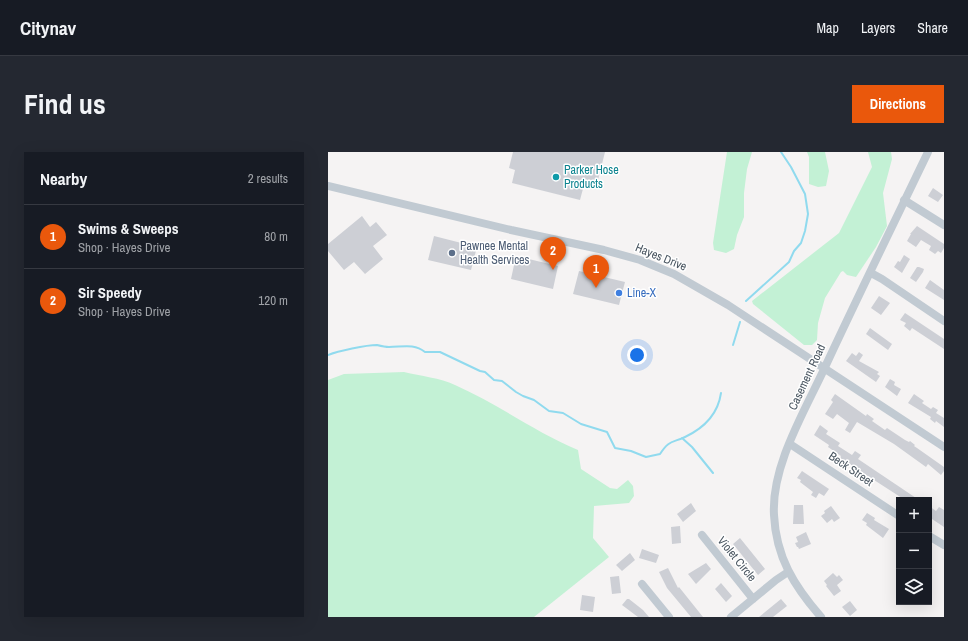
<!DOCTYPE html>
<meta charset="utf-8">
<style>
:root{--surface:#171b24;--page:#242831;--text:#f1f3f6;--muted:#9ea1a6;--line:#363941;--accent:#ea580c}
body{margin:0;font-family:"Archivo Narrow",sans-serif;background:var(--page);color:var(--text)}
.controls{position:absolute;right:12px;bottom:12px;display:grid;overflow:hidden;border-radius:0px;box-shadow:0 4px 16px #0002}
.controls button{width:36px;height:36px;display:grid;place-items:center;padding:0;border:0;border-bottom:1px solid var(--line);background:var(--surface);color:var(--text);font:20px sans-serif}
.you{position:absolute;left:309px;top:203px;width:14px;height:14px;margin:-10px;border:3px solid #fff;border-radius:50%;background:#1a73e8;box-shadow:0 0 0 6px #1a73e833}
.badge{display:grid;place-items:center;width:26px;height:26px;border-radius:50%;background:var(--accent);color:#fff;font-size:13px;font-weight:700}
.pin{position:absolute;translate:-50% -33px;filter:drop-shadow(0 1px 2px #0008)}
.pin::after{content:'';position:absolute;top:21px;width:14px;height:12px;background:inherit;clip-path:polygon(0 0,100% 0,50% 100%)}
.list{margin:0;padding:0;list-style:none}
h2{display:flex;justify-content:space-between;align-items:center;height:52px;margin:0;padding:0 16px;font-size:17px}
h2 small{font-size:13px;font-weight:400;color:var(--muted)}
.list li{display:grid;grid-template-columns:26px 1fr auto;gap:12px;align-items:center;box-sizing:border-box;height:64px;padding:0 16px;border-top:1px solid var(--line)}
.list b{display:block;font-size:15px;white-space:nowrap}
.list p{margin:0;font-size:13px;white-space:nowrap;color:var(--muted)}
.list em{font-size:13px;font-style:normal;color:var(--muted)}
.icon{flex:none;width:22px;height:22px;fill:none;stroke:currentColor;stroke-width:2;stroke-linecap:round;stroke-linejoin:round}
.map{position:relative;flex:none;width:616px;height:465px;overflow:hidden;border-radius:0px}
header{display:flex;align-items:center;gap:24px;box-sizing:border-box;height:56px;padding:0 20px;background:var(--surface);border-bottom:1px solid var(--line)}
header strong{font-size:19px}
nav{display:flex;gap:22px;margin-inline-start:auto;font-size:14px}
.intro{display:flex;align-items:center;justify-content:space-between;box-sizing:border-box;height:96px;padding:0 24px}
h1{margin:0;font-size:28px}
.button{padding:10px 18px;border-radius:0px;background:var(--accent);color:#fff;font-size:14px;font-weight:700}
main{display:flex;gap:24px;padding:0 24px}
aside{flex:1;background:var(--surface);border-radius:0px;box-shadow:0 4px 16px #0002}
.map>svg:first-child{display:block}
</style>
<header>
<strong>Citynav</strong>
<nav><a>Map</a><a>Layers</a><a>Share</a></nav>
</header>
<div class="intro"><h1>Find us</h1><a class="button">Directions</a></div>
<main>
<aside>
<h2>Nearby<small>2 results</small></h2>
<ul class="list">
<li><span class="badge">1</span><div><b>Swims &amp; Sweeps</b><p>Shop · Hayes Drive</p></div><em>80 m</em></li>
<li><span class="badge">2</span><div><b>Sir Speedy</b><p>Shop · Hayes Drive</p></div><em>120 m</em></li>
</ul>
</aside>
<div class="map">
<svg width="616" height="465" viewBox="0 0 616 465">
<rect width="100%" height="100%" fill="#f5f3f3"/>
<!-- green -->
<path fill="#c3f1d5" d="M399,0H424L419,17L416,41V65L409,83L406,97L398,101L386,98L385,91Z
M479,0H497L501,19L498,34L490,35L481,32V5Z
M540,0H563L564,7L555,41L559,74L548,95L528,125L519,123L515,119L513,120L497,146L490,171L489,188L484,193H476L425,152L424,149L511,81L544,15Z
M76,220C93,224 112,226 127,233C170,252 207,280 250,298L253,317L282,336L289,337L300,328L305,334L306,344L301,351L266,354L265,386L281,405L206,465H0V228L16,222Z"/>
<g fill="none" stroke-linecap="round" stroke-linejoin="round">
<!-- stream -->
<path stroke="#90daee" stroke-width="2" d="M418,149L461,110L466,99L473,91L477,79L480,62L477,42L463,15L453,0
M405,193L412,170
M0,203C10,199 38,193 49,193C53,194 57,195 61,195C74,195 86,191 97,200H112L152,219L157,220L166,228L174,229L188,240L195,244L206,248L221,259L235,261L253,272L279,280L287,296L303,299L318,305L332,302C341,288 344,291 357,285C376,276 390,262 393,241
M354,286L364,295L385,321"/>
</g>
<!-- building -->
<path fill="#cdcfd5" d="M185,0H277L268,36L256,33L252,48L184,31L187,18L181,16Z
M605,36L615,43L610,50L600,44Z
M34,64L42,75L48,70L59,83L45,94L55,107L37,122L26,110L16,118L0,99V92Z
M589,74L616,92V96L613,101L610,99L607,102L601,98L603,94L593,88L588,95L579,89L583,82H582Z
M106,84L149,95L143,118L100,108Z
M576,103L582,107L574,121L566,115L570,109L572,110Z
M188,104L230,114L225,137L183,127Z
M589,115H591L596,117L595,120L588,130L582,126Z
M251,119L297,130L291,153L245,142Z
M602,128L616,138V148L597,136Z
M551,144L562,151L553,163L543,156Z
M577,161L616,187V197L584,176L582,179L576,174L578,171L572,168Z
M542,176L564,192L560,198L538,182Z
M531,200L535,203L531,209L551,220L549,222L552,224L548,230L518,209L524,201L528,204Z
M562,227L567,230L566,233L573,237L569,244L557,235Z
M507,242L538,264L539,262L546,267L544,269L557,278L559,276L577,288L581,290L582,289L587,293L586,294L589,296L616,315V319L613,323L600,312L598,315L566,292L529,270L522,281L517,278L521,271L509,262L505,267L497,262L505,250L503,248Z
M586,242L596,249L594,251L603,257L605,255L610,258L608,261L616,266V275L608,269L607,271L602,267L603,265L580,251Z
M492,273L500,279L498,282L512,291L510,294L524,303L527,299L533,303L530,307L591,348H577L512,306L513,304L500,295L501,293L486,283Z
M474,319L501,337L496,344L491,341L488,346L483,343L485,340L472,330L473,328L469,326Z
M363,351L368,359L355,370L349,362Z
M466,353H475L476,372H465Z
M503,354L512,366L506,370L504,367L499,371L493,364L497,361L496,359Z
M601,354L608,359L611,355L616,358V375L601,365Z
M539,361L547,366L546,368L561,377L555,386L538,373L539,371L534,368Z
M352,374L353,391L344,392L343,375Z
M478,380L483,392L471,397L470,395H469L467,391L470,390L468,385Z
M412,386L437,417L430,423L405,392Z
M314,397L331,403L328,411L311,406Z
M302,401L307,408L294,419L288,413Z
M378,411L383,417L368,432L360,422Z
M340,416L350,436L351,435L375,465H363L339,436L331,420Z
M505,421L509,425L511,423L515,428L509,433L513,439L506,444L498,434L499,433L496,429Z
M291,424L293,441L284,442L282,425Z
M393,431L404,444L398,450L387,437Z
M254,443L267,445L265,460L252,458Z
M299,447H301L315,458L321,465H310L294,453Z
M453,447L459,454L445,465H431Z
M522,449L529,458L522,464L514,455Z"/>
<g fill="none" stroke-linecap="round" stroke-linejoin="round">
<!-- minor -->
<path stroke="#c1cad2" stroke-width="8" d="M0,34L183,78L276,98L312,108L346,122L400,153L616,295
M576,48L616,73
M543,121L554,127L616,169
M462,292L571,364
M374,383L425,447
M601,384L616,393
M314,432L341,465
M403,465L448,428L460,420
M493,465C466,434 448,405 446,363C443,313 478,257 498,213C531,142 566,71 600,0"/>
</g>
<!-- markers -->
<circle fill="#0f9aa8" stroke="#fff" stroke-width="1.5" cx="228" cy="25" r="4"/>
<circle fill="#5c6f8a" stroke="#fff" stroke-width="1.5" cx="124" cy="101" r="4"/>
<circle fill="#3f7fe0" stroke="#fff" stroke-width="1.5" cx="291" cy="141" r="4"/>
<g text-anchor="middle" stroke-width="3" stroke-linejoin="round" paint-order="stroke">
<!-- culture labels -->
<g font-size="12" fill="#0d838f" stroke="#fff" text-anchor="start">
<text x="236" y="22">Parker Hose<tspan x="236" dy="14">Products</tspan></text>
</g>
<!-- service labels -->
<g font-size="12" fill="#4e5e75" stroke="#fff" text-anchor="start">
<text x="132" y="98">Pawnee Mental<tspan x="132" dy="14">Health Services</tspan></text>
</g>
<!-- street labels -->
<g font-size="12" fill="#4a5661" stroke="#fff">
<text transform="translate(333 105) rotate(22)" y="4">Hayes Drive</text>
<text transform="translate(479 225) rotate(-65)" y="4">Casement Road</text>
<text transform="translate(523 317) rotate(34)" y="4">Beck Street</text>
<text transform="translate(409 407) rotate(51)" y="4">Violet Circle</text>
</g>
<!-- shop labels -->
<g font-size="12" fill="#366cbe" stroke="#fff" text-anchor="start">
<text x="299" y="145">Line-X</text>
</g>
</g>
</svg>
<div class="controls">
<button>+</button>
<button>−</button>
<button><svg class="icon" aria-label="layers" viewBox="0 0 24 24"><path d="M12 4l9 5-9 5-9-5zM3 14l9 5 9-5"/></svg></button>
</div>
<div class="you"></div>
<div class="pin badge" style="left:268px;top:136px">1</div>
<div class="pin badge" style="left:225px;top:118px">2</div>
</div>
</main>
